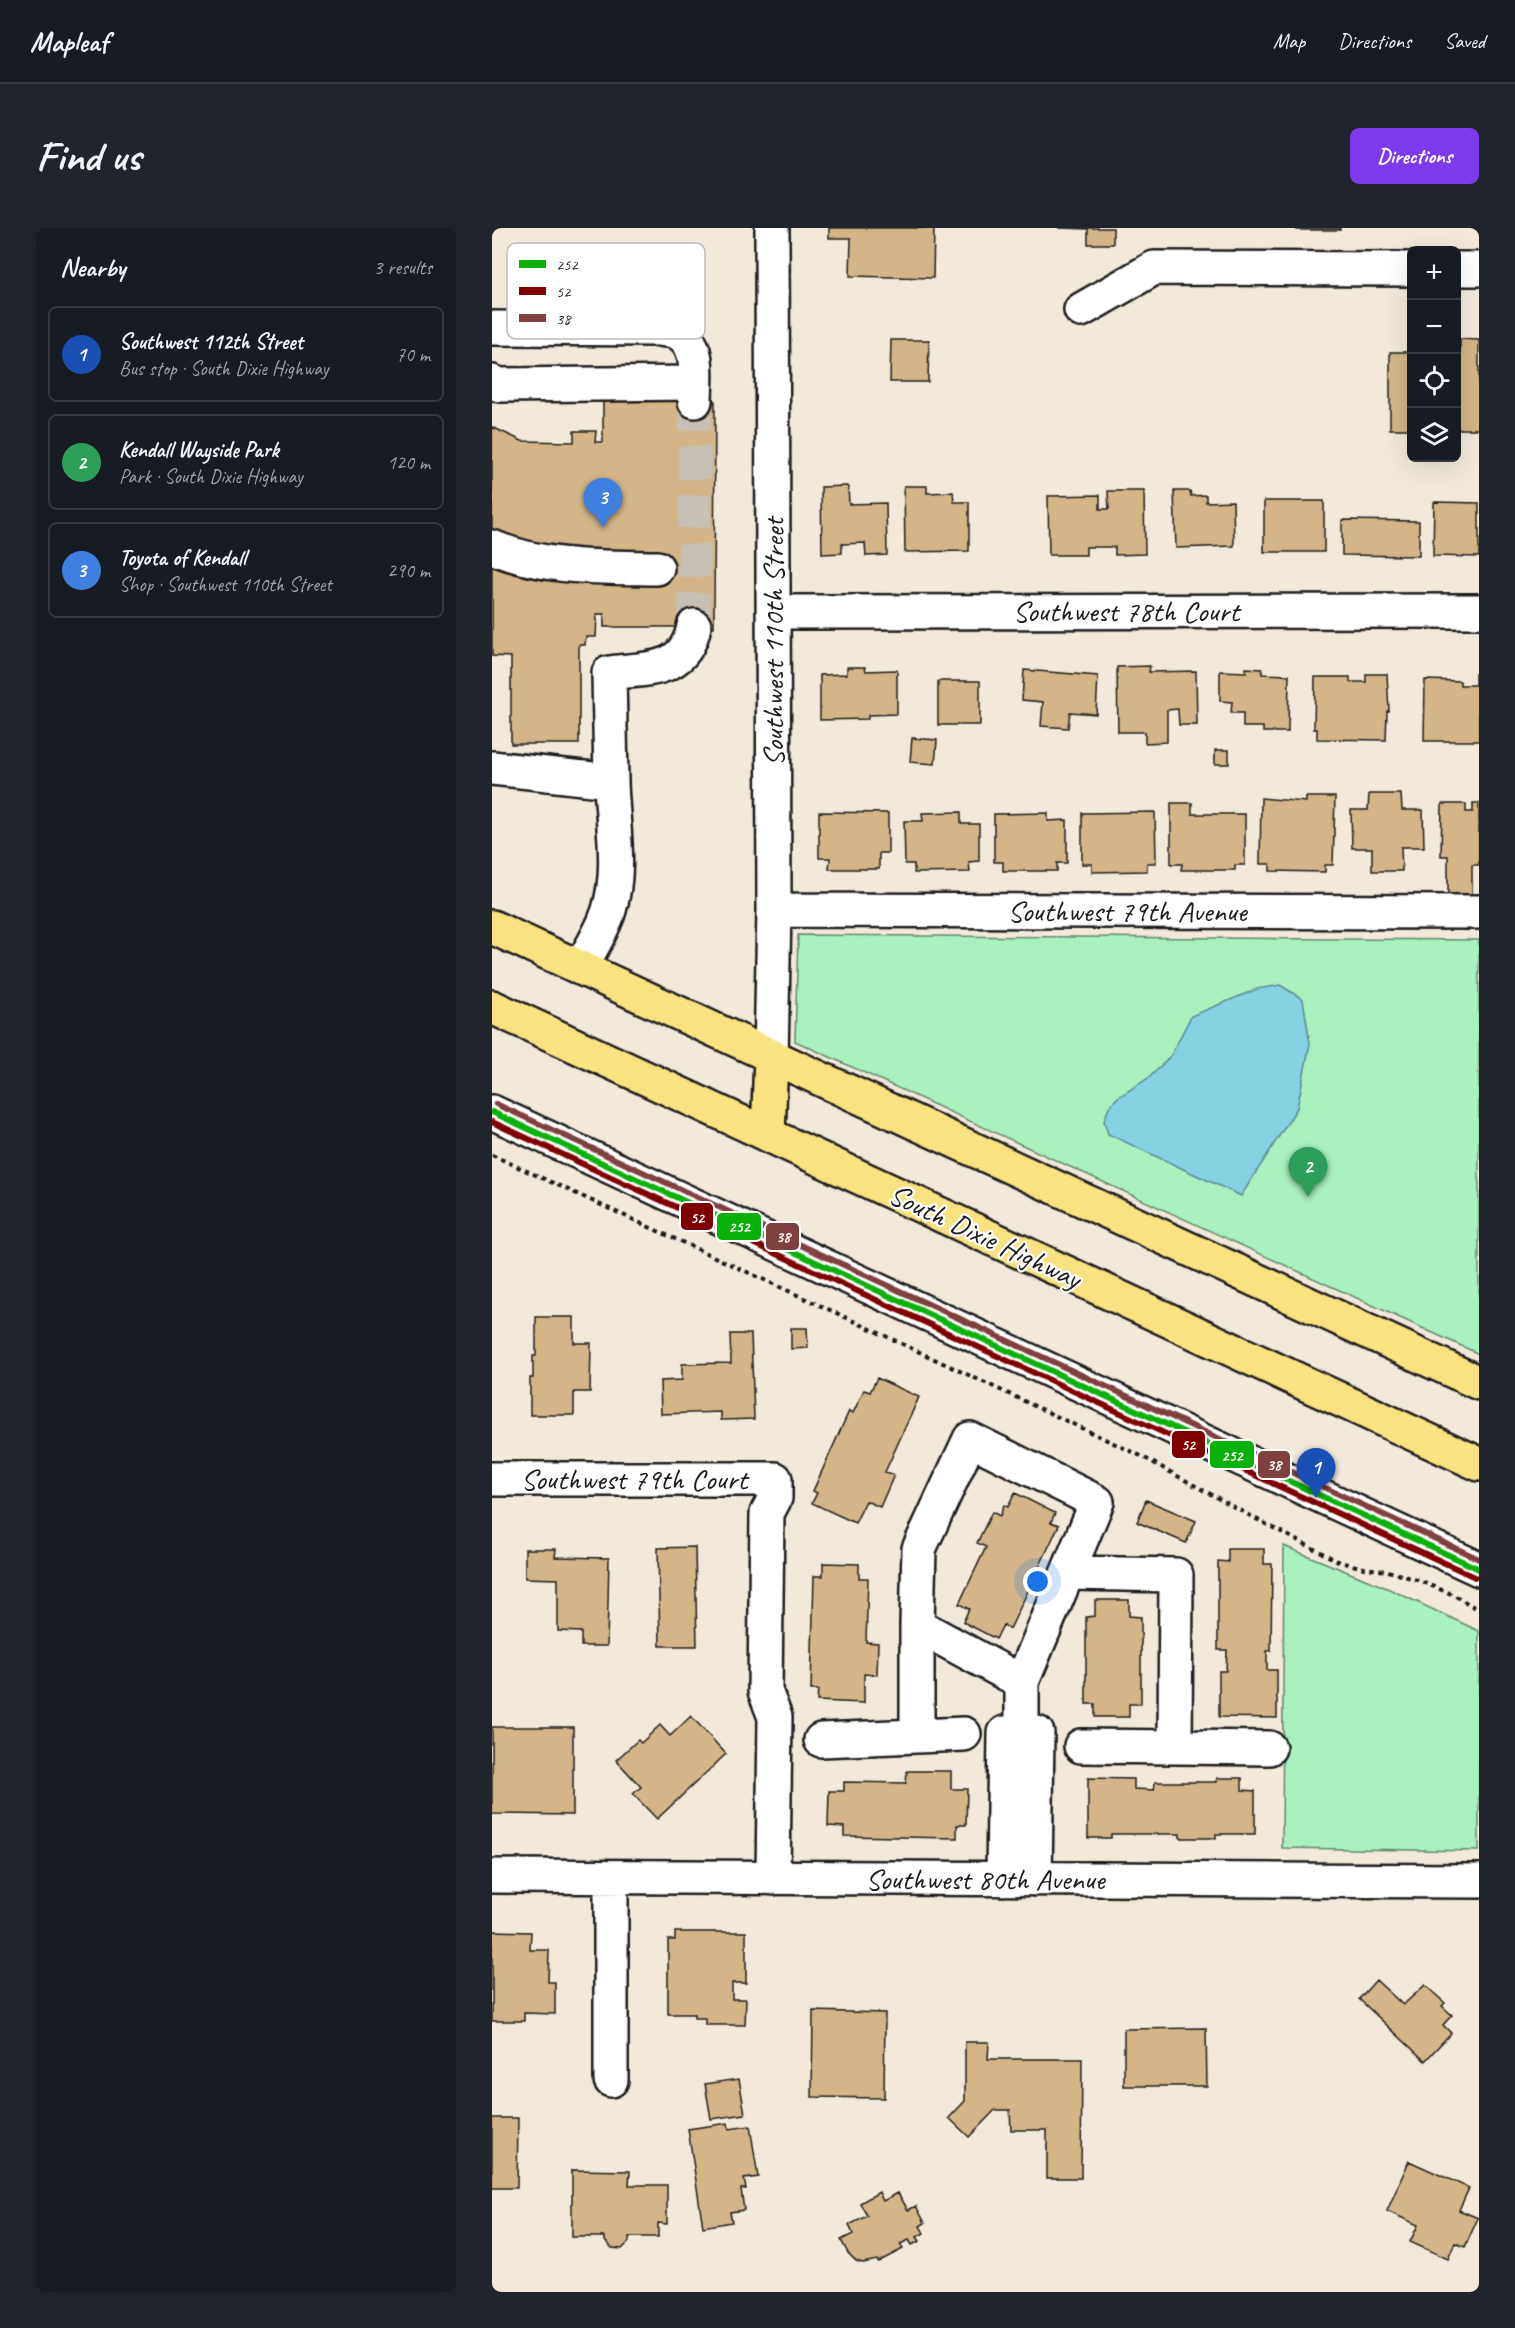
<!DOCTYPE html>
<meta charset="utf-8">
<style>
:root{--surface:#171b24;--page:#20242c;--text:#f1f3f6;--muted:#9ea1a6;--line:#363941;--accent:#7c3aed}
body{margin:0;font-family:Caveat,sans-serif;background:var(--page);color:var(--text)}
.controls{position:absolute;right:18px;top:18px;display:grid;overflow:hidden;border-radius:9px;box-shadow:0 6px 24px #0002}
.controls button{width:54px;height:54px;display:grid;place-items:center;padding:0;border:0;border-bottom:2px solid var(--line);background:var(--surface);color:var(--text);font:30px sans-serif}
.you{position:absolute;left:546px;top:1354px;width:21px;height:21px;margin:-15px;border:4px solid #fff;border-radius:50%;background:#1a73e8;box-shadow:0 0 0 9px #1a73e833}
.badge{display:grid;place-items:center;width:39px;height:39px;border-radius:50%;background:var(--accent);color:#fff;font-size:20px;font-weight:700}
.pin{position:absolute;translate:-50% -50px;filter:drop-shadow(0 2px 3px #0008)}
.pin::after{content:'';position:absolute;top:32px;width:21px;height:18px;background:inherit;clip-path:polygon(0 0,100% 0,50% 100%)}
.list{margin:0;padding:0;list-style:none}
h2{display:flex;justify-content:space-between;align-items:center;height:78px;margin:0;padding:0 24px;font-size:26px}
h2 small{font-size:20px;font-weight:400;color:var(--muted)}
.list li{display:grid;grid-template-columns:39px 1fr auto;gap:18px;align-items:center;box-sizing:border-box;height:96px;margin:0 12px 12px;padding:0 12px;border:2px solid var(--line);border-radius:9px}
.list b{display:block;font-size:22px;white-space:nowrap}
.list p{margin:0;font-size:20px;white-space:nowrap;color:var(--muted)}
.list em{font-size:20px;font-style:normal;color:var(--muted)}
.icon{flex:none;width:33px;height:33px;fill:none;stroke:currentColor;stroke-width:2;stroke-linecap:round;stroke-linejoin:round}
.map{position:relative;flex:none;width:987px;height:2064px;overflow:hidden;border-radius:9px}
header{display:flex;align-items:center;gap:36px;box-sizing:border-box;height:84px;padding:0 30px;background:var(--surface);border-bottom:2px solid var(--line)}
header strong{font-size:28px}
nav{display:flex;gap:33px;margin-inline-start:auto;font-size:21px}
.intro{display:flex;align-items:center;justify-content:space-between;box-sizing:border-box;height:144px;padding:0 36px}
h1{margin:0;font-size:42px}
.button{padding:15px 27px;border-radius:9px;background:var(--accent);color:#fff;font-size:21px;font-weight:700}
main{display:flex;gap:36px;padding:0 36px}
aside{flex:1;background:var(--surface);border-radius:9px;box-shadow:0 6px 24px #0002}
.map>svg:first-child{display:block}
</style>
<header>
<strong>Mapleaf</strong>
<nav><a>Map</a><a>Directions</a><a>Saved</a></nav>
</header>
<div class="intro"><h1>Find us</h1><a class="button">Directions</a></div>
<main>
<aside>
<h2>Nearby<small>3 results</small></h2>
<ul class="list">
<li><span class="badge" style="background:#1a4fb4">1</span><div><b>Southwest 112th Street</b><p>Bus stop · South Dixie Highway</p></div><em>70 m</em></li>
<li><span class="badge" style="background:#2e9e5b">2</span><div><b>Kendall Wayside Park</b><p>Park · South Dixie Highway</p></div><em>120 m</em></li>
<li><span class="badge" style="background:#3f7fe0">3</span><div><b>Toyota of Kendall</b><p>Shop · Southwest 110th Street</p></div><em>290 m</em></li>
</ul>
</aside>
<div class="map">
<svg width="987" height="2064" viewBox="0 0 987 2064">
<rect width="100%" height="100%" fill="#f2e9db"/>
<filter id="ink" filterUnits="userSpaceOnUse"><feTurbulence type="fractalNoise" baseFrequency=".0167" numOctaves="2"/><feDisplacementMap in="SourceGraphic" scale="12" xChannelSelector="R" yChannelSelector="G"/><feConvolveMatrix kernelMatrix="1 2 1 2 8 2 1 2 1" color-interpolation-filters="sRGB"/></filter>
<g filter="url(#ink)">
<!-- green -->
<path fill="#a9f1bf" stroke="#62866e" stroke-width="1.5" d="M306,707L987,712V1126L303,813Z
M792,1318L895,1360L987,1403V1623L790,1620Z"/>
<!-- water -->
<path fill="#83d1e1" stroke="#5a8992" stroke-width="1.5" d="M788,757L811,771L818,816L805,880L749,968L616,906L612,893L617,879L625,870L658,849L679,827L699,788L765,761Z"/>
<!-- building -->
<path fill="#d3b587" stroke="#1c1c1c" stroke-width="1.5" d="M337,0H442L441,50L358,48L359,10H337Z
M567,0H621V16H596V1Z
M805,0H848V2H805Z
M968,111L987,112V201H964V137H968Z
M399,112H437L436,154H398Z
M898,124H920V201H898Z
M111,173H223L222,399H112V386H105L104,409H94L93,417H87V516H19V429L0,428V199L30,213L82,214V203H104L103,214H111Z
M356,258L357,276L394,275L395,327L374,328L373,315L350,316V325L330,326L329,259Z
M412,258H435V265L461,264L462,274H477V323L413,324Z
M616,263H652L653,326L623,327V319H594V327H557L556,268L608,267V281H617Z
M682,263H698L699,268L714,267V274L741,273L742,318L684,320Z
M772,273H832V324H772Z
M942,274L987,275V329L941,328Z
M850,292L927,293V328L850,327Z
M658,438L657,444L704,443L705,497H687L686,481L675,482V514L653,515V504H626L625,439Z
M355,439H373L374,443L405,442V486L376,487V491L328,492V447L355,446Z
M754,440L770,441V446L797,447L796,504H771V499H751V485H739L740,474L728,473V443L754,444Z
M532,442L606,448L604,486L578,484L576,500L549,498L551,474L530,472Z
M874,446H895L897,483H895L894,512L825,511V501H822L823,449H858V454H874Z
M983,446H987V513H932L933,452L968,453V457H983Z
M446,453H488V497H446Z
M420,510L445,512L443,536L418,534Z
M723,522H737V536H723Z
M877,566H909L910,582H931L932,619H909L910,643H880V620H860L859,582H876Z
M814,569H843L841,637H833V644L778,643V636H768L769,570L814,574Z
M679,575H700V586H753V637H743V642H689L690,636H679Z
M981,575H987V637H980V667H956V628H949L950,576H974V584H981Z
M327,584L396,585V625H387V641H337L338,630H327Z
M469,584V596H487V633L477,634L478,644L422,645V636H413L412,593H431L430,585Z
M663,584L664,635H655V643L600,644V636H590V585Z
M556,585V593L575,592V635H565V643H511V634H502V586Z
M44,1089H82V1115H99L98,1164H82V1187H38V1150H41V1128H44Z
M299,1100H315L316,1120L299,1121Z
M238,1106H259L262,1191L229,1192V1184L169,1186L168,1153L190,1152V1136L239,1135Z
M385,1150L427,1169L393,1244L402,1247L388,1279L374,1273L363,1295L320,1275L325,1265L321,1263L357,1183L361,1185L372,1162L378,1164Z
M523,1265L563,1285L559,1294L567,1297L518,1401L511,1397L504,1411L471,1394L477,1381L467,1376L494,1319L485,1315L500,1284L508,1288L512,1277L516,1279Z
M654,1272L704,1293L694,1315L645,1294Z
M203,1319L205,1418H168L166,1320Z
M33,1321H64L63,1329L117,1330L115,1418H89V1404L66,1403V1351L33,1350Z
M736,1321H772V1336H780L779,1423H775V1442H785V1490L727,1489V1443H734L735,1422H726V1333L736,1334Z
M331,1335L367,1336V1350H376L374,1414L386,1415L385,1447L372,1446V1475L325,1473L326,1462H319L322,1348H331Z
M603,1372H637V1388L649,1389V1476H637V1489H603V1476H594V1389L603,1388Z
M199,1488L234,1526L165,1591L141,1566L149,1559L124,1532L146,1512L149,1515L168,1497L178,1508Z
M0,1499H81V1587L0,1586Z
M415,1543H459V1561H475L474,1597H465V1610L352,1608V1599L336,1598L337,1563H352V1554L414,1555Z
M596,1550L642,1551V1561L662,1562L663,1554H725V1550H750V1562L763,1563V1606H724V1610H688V1606H619V1610H596Z
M0,1703L39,1704L38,1722H57L56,1754H63V1786L32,1785V1793H0Z
M183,1704H254V1755H240V1771H254L253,1797H213V1790H202V1786H176V1712H183Z
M884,1752L911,1777L933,1757L953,1775L950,1778L960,1787L951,1797L959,1805L933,1833L867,1771Z
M321,1783L393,1785L392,1870L320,1869Z
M714,1800L715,1858H632V1801Z
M473,1814H497L496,1831H590L589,1950H555V1902H519L518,1882H503L477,1909L457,1890L473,1873Z
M247,1851L253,1886L219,1891L213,1856Z
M0,1890H26L25,1960H0Z
M236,1895L237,1901L258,1898L266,1949L252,1951L254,1961H249L252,1982L238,1984L240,1994L211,1999L196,1901Z
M917,1933L977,1960L967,1982L986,1990L973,2019L963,2015L956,2031L918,2014L926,1997L895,1983Z
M80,1942L138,1943L137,1957H175V1996L166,1995V2009H137V2014L130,2021L120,2020L113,2013V2009H80Z
M387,1964L391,1973L406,1965L416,1982L424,1978L433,1995L428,1998L432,2005L425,2009L428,2013L420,2017L417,2012L408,2016L411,2021L386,2034L385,2032L371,2035L364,2033L356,2025L349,2012L361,2006L357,1997L375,1988L368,1975Z"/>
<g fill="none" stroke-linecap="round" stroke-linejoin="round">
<!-- minor-tunnel -->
<path stroke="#c7c0b5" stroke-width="33" stroke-dasharray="33 16" stroke-linecap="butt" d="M202,398L203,173"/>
<!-- minor casing -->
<g stroke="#1c1c1c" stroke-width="38">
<path id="minor" d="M964,41H987
M589,82L662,40L920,41
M0,100L167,101C173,102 180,102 185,104C210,116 203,151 203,173
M0,154L8,157L203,155
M0,319C52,341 109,339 165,340
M281,384L987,383
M0,540L119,553L117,445C156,440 193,445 202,398
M282,682L987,684
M88,740C98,722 111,702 117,682C130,640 120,595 119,553
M279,829L282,682L280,0
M0,884L987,1341
M0,1251H283V1270L275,1285L273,1463L283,1489L281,1650
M577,1345L684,1347L683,1518
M425,1397V1507
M530,1505V1454L605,1274L478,1211L427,1321L425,1397L530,1454
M329,1512L472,1506
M589,1518L777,1520
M0,1648L987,1653
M119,1649V1852
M511,1651L513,1505H545L543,1651"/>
</g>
<!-- highway casing -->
<g stroke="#1c1c1c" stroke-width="38">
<path id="highway" d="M0,699L987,1155
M0,779L987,1236
M276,907L279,829"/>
</g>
<!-- path -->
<path stroke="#1c1c1c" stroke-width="4" stroke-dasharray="4.5 4.5" stroke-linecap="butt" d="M0,927L338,1082L649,1228L764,1291L848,1334L872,1340L896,1343L925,1352L962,1367L987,1382"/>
<!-- minor -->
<use href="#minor" stroke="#fff" stroke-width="33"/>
<!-- highway -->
<use href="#highway" stroke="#f8e281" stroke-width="33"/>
<!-- bus-1 casing -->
<g stroke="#fff" stroke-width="10">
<path id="bus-1" d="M0,884L987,1341"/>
</g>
<!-- bus-2 casing -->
<g stroke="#fff" stroke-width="10">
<path id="bus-2" d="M0,894L983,1349"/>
</g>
<!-- bus-3 casing -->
<g stroke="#fff" stroke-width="10">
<path id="bus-3" d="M4,876L987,1331"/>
</g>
<!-- bus-1 -->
<use href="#bus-1" stroke="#0ab00a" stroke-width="6"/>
<!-- bus-2 -->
<use href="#bus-2" stroke="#800000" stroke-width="6"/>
<!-- bus-3 -->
<use href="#bus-3" stroke="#804040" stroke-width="6"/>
</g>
</g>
<g text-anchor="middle" stroke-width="4.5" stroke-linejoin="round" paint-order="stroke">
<!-- street labels -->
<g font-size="30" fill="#1c1c1c" stroke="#fff">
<text x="634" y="393">Southwest 78th Court</text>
<text transform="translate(281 414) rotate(-90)" y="10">Southwest 110th Street</text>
<text x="635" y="693">Southwest 79th Avenue</text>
<text transform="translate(493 1008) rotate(25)" y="10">South Dixie Highway</text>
<text x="142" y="1261">Southwest 79th Court</text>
<text x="493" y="1661">Southwest 80th Avenue</text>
</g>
</g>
<!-- legend -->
<rect x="15" y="15" width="198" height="96" rx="9" fill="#fff" stroke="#bbb" stroke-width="1.5"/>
<rect x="27" y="32" width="27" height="8" fill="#0ab00a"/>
<rect x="27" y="59" width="27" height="8" fill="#800000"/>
<rect x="27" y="86" width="27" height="8" fill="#804040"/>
<g font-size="16" fill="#1c1c1c">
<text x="64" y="42">252</text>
<text x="64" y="69">52</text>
<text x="64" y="96">38</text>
</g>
<g stroke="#fff" stroke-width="2">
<rect x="188" y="974" width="34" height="29" rx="6" fill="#800000"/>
<rect x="224" y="984" width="46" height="29" rx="6" fill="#0ab00a"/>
<rect x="273" y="994" width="35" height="29" rx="6" fill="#804040"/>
<rect x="679" y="1202" width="35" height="29" rx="6" fill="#800000"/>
<rect x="717" y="1212" width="46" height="29" rx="6" fill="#0ab00a"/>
<rect x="765" y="1222" width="34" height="29" rx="6" fill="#804040"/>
</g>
<g font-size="16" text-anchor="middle" font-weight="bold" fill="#fff">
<text x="205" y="995">52</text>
<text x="247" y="1004">252</text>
<text x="291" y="1014">38</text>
<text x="696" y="1222">52</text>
<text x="740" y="1233">252</text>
<text x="782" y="1242">38</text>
</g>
</svg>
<div class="controls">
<button>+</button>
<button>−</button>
<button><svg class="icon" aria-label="locate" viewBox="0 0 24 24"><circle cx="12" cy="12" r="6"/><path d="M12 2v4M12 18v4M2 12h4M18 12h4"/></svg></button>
<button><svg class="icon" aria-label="layers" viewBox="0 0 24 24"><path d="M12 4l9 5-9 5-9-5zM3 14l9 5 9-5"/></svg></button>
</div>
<div class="you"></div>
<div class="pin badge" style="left:824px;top:1270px;background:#1a4fb4">1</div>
<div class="pin badge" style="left:816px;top:969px;background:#2e9e5b">2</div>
<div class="pin badge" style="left:111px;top:300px;background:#3f7fe0">3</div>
</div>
</main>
